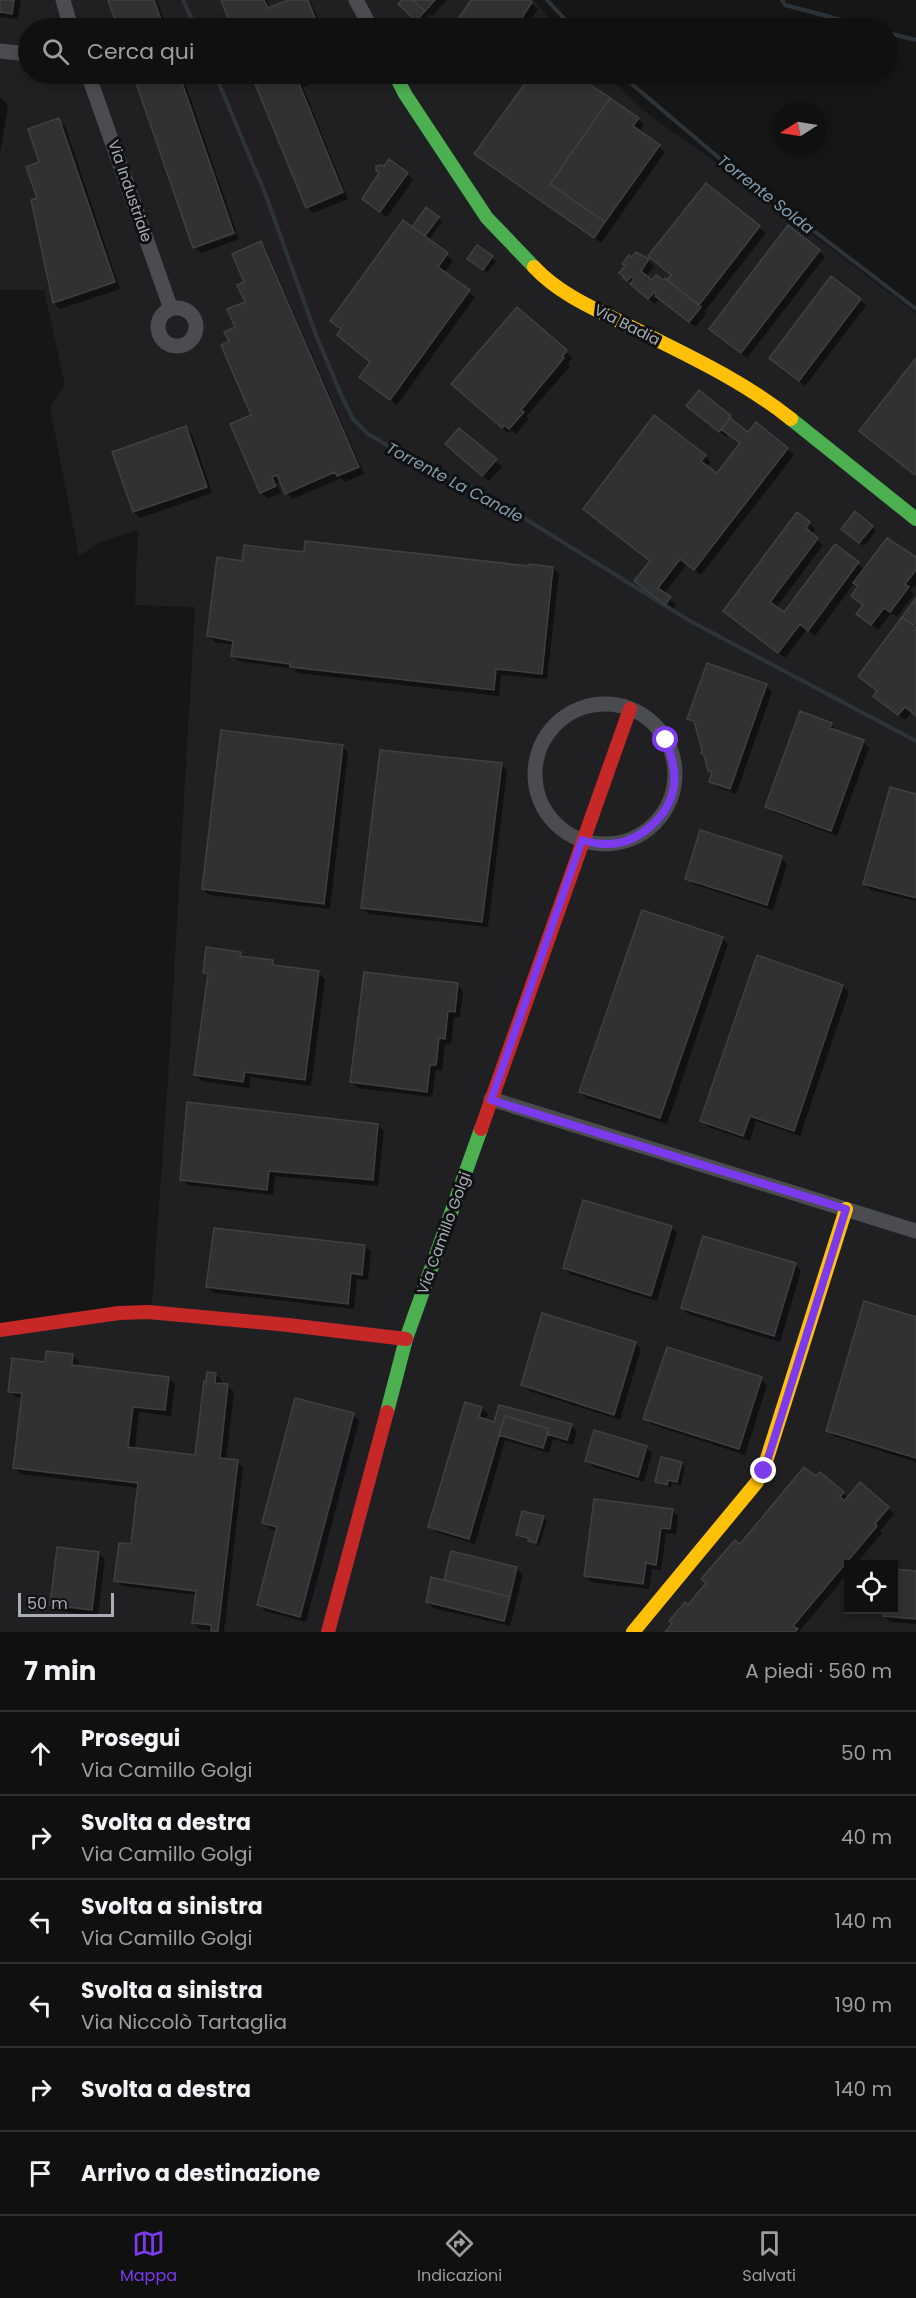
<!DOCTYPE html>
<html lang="it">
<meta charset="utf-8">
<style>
:root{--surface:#101010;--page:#191919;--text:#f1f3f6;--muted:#9c9d9f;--line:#303030;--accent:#7c3aed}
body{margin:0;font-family:Poppins,sans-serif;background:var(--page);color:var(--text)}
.controls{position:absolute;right:18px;bottom:18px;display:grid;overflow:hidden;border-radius:0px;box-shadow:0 3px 9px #0003}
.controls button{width:54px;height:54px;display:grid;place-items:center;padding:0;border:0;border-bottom:2px solid var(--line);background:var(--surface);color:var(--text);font:30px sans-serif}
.compass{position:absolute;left:772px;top:102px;width:54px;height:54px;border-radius:50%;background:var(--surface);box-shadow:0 3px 9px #0003;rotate:258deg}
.scale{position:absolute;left:18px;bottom:15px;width:96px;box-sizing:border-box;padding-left:6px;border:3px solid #a9aeb6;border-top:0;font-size:16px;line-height:21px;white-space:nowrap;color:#a9aeb6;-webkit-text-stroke:4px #101112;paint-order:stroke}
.stop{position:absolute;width:18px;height:18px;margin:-14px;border:4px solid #7c3aed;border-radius:50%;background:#fff}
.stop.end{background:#7c3aed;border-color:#fff;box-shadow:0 2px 6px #0008}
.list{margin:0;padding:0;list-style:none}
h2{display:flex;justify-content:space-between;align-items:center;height:78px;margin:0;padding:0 24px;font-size:26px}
h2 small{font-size:20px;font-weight:400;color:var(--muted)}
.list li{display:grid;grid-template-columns:39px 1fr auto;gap:18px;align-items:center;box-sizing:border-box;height:84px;padding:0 24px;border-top:2px solid var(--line)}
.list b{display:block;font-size:22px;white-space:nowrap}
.list p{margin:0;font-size:20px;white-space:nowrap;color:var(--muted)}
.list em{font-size:20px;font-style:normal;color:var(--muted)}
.icon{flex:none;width:33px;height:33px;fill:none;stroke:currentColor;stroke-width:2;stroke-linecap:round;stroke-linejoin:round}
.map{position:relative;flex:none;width:916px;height:1632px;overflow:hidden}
.search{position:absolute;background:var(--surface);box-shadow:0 3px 9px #0003;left:18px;right:18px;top:18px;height:66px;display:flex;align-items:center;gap:15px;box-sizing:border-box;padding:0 21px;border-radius:33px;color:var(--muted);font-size:22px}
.sheet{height:582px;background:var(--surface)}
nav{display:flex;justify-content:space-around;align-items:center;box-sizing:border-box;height:84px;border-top:2px solid var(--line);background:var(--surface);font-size:16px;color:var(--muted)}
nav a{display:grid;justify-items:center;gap:3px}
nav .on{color:var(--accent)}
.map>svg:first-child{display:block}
</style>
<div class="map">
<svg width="916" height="1632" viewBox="0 0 916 1632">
<rect width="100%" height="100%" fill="#161616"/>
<!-- built -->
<path fill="#202022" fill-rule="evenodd" d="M0,0H534L557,28H28V74H605L649,115L720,165L916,313V1632H0V1324L152,1305L168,1079L195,607L135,605L138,530L100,542L79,556L50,408L65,385L44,290H0ZM848,1564H894V1610H848Z"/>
<!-- shadow -->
<path fill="#0007" d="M0,0H21L18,19L0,17Z
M110,0H157L167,28H120Z
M222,0H267L270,9L292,0H310L322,28H234Z
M404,0H447L432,16L429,14L420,23L400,4Z
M473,0H527L538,9L527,25L531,28H454Z
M135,74H182L236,231L196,245V248L194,247Z
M253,74H336L303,87L348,199L313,213L307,207Z
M482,74H493L490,79Z
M496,74H505L502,78Z
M534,74H571L638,119L644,125L639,132L665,152L601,243L476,153Z
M0,98L8,105L0,153Z
M58,120L65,126L120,289L60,309L54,303L39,199L41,163Z
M407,174L413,180L387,217L370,205Z
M706,185L766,233L704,312L706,314L696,327L659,298L655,304L625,278L632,259L636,254L642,255L654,266L646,276L652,282H668L673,276Z
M438,218L442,222L428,240L453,261L444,273L475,297L397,405L361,377L371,362L349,345L342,330L332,321L417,233Z
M237,234L239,239L201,253L196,248Z
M260,243L266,249L364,474L345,482L341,478L293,499L287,493L282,481L277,483L281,493L268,498L261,492L253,416L231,342L246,303V282Z
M478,247L496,261L487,273L473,262Z
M819,251L825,257L747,358L717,335Z
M860,300L866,306L805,386L771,358Z
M517,309L572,358L568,364L570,366L526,417L529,419L516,434L511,430L508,433L459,390Z
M699,392L749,434L756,425L794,455L701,575L687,564L664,594L676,605L672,610L636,581L651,561L591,515L705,456L711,462L707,467L717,475L741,444L728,434L726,437L694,412Z
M186,428L192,434L212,493L140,518L134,512Z
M453,450L495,461L502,467L489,481Z
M809,523L815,529L811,535L823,545L776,608L784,615L836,546L865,570L916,560V584L910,591L914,594L897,617L891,613L878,630L858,614L864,606L853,596L859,587L855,582L815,636L807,629L785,658L731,617Z
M872,527L876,531L864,546L847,532Z
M305,554L553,568L559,574L547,679L501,675L499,696L298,673L294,669L239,661L232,655L234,645L215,642L209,636L244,562Z
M916,601V715L912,712L905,720L881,702L878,692L860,676Z
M766,686L772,692L736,794L717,787L711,781L713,774L709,770L697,725L689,718Z
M831,724L837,732L863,742L869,748L837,836L773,812L767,806Z
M342,746L348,752L330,909L209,895L203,889Z
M501,764L507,771L488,927L369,914L363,908Z
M916,796V901L871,890L865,884Z
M781,858L787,864L773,910L693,884L687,878Z
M722,938L728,944L667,1124L586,1098L580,1092Z
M240,953L245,958L273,962L278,967L319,973L325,979L311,1086L250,1077L249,1088L202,1081L196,1075L209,977L204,973Z
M457,984L463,991L460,1017H454L451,1044H445L442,1070H436L432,1097L358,1088L352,1082Z
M843,986L849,992L800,1136L756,1121L750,1141L708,1127L702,1121Z
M378,1125L384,1131L378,1186L275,1176L273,1195L188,1185L182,1179Z
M671,1227L677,1233L657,1301L570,1274L564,1267Z
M365,1246L371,1252L368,1280L357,1279L354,1309L214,1293L207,1287Z
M795,1264L801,1271L780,1342L688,1314L682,1308Z
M916,1319V1462L834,1436L827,1430Z
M635,1343L641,1349L620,1420L529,1391L523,1384Z
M72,1355L79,1362L78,1367L169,1378L175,1384L171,1416L139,1412L135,1449L196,1457L216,1374L222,1381L221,1385L228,1386L234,1392L226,1460L237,1462L243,1468L224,1632L199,1629L193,1622L197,1595L122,1586L116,1580L133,1546L139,1488L21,1474L15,1468L23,1398L16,1397L10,1391L46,1363Z
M761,1379L767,1385L745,1455L651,1424L645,1418Z
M482,1408L488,1414L486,1421L495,1424L571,1426L577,1432L573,1445L553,1439L549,1453L505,1440L475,1544L436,1532L430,1526Z
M353,1414L359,1421L306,1622L265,1611L259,1605L278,1531L270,1529L264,1523Z
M646,1447L652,1453L644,1482L593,1467L587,1461Z
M681,1463L685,1467L681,1485L672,1483L671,1488L661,1485L657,1482Z
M860,1484L894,1514L880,1531L882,1533L856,1564H848V1573L799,1632H667L740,1546L843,1493L848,1498Z
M672,1510L678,1516L676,1534L666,1533L661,1570L652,1569L649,1589L591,1582L585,1575Z
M543,1517L547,1521L539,1546L518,1535Z
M98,1553L105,1559L98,1616L58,1611L52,1605Z
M452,1553L516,1568L523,1575L510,1626L433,1608L427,1602L445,1582Z
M894,1571L916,1573V1624L891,1622L884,1615L885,1610H894Z"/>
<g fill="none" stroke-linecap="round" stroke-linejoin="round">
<!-- stream -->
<path stroke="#2d3439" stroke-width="4" d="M183,0L196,28
M547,0L573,28
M782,0L785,5L872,28
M888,33L916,40
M215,74L265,193L316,335L342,397L353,419L368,434L437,474L477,489L690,621L916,741
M620,74L725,163L916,309"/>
</g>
<!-- building -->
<path fill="#303132" stroke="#3f4042" stroke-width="1.5" d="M0,0H14L12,14L0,12Z
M108,0H154L164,28H118Z
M221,0H264L268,8L288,0H308L319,28H232Z
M402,0H413L425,11L416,21L398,4Z
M413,0H435L425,11Z
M471,0H530L532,2L521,19L529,24L526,28H452Z
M133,74H179L234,233L193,248Z
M251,74H316L298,81L343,192L306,208Z
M532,74H574L610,98L550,184L605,222L594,238L474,154Z
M610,98L639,118L633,126L660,145L605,222L550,184Z
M59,118L115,282L53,303L31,200L37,198L26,167L39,162L28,129Z
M389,159L408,173L380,212L362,199L379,173L376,170V166L381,165L384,166Z
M706,183L760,226L699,305L667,280L671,275L648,256Z
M426,207L439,217L425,236L412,227Z
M403,220L448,253L438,267L470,290L390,400L359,377L370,362L337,335L341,329L330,321Z
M788,225L820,250L741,353L709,329Z
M261,241L359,467L337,476L335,472L285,494L277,475L272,477L276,486L260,493L230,424L251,415L221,345L229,341L224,332L235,327L227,309L245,302L237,285L244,282L232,254Z
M477,245L493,256L483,270L467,259Z
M636,252L649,259L641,271L652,280L656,275L663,280L665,278L701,307L689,322L655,296L656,294L654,292L648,299L630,284L634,279L631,277L627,281L623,278L624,277L619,273L625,266L622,264L629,255L632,257Z
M831,276L861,299L799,381L769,358Z
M517,307L567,350L562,357L564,358L521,410L524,412L509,429L504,425L502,428L451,384Z
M916,358V474L915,475L859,431Z
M699,390L731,416L719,432L686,406Z
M654,415L706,455L701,461L717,473L740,443L721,429L730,418L748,432L756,422L788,448L694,570L680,559L658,588L671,597L665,605L634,581L650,561L583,509Z
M186,426L207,487L133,512L112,452Z
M459,428L497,459L482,476L445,444Z
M855,511L873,526L859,543L841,529Z
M797,512L810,522L806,528L818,538L770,602L784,612L835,544L859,562L808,631L800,624L778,653L723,611Z
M887,538L916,557V570L905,584L909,587L890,612L884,608L871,625L856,614L863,605L851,596L858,586L853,583Z
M305,541L529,566V564L553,567L542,674L496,669L494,690L290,667V664L231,656L233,641L207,636L217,557L242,561L244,545L304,552Z
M916,598V622L914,625L902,617Z
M902,617L916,627V716L905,707L898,715L873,696L877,691L858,676Z
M707,663L767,684L730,789L709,782L712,772L708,771L704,755L701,753L702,750L694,721L687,719Z
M800,711L832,723L830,728L864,740L831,831L765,807Z
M221,730L343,745L324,904L202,889Z
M380,750L502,763L482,922L361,908Z
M890,787L916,794V898L863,884Z
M700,830L782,856L767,905L685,879Z
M642,910L723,937L660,1118L579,1092Z
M206,947L241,952L240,956L273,960V965L319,971L305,1080L245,1072L243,1082L194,1075L208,974L203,973Z
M757,955L843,985L794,1131L750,1116L743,1136L700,1121Z
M364,972L458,983L455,1012L448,1011L445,1039L439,1038L436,1065H430L427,1092L350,1082Z
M187,1102L378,1124L373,1180L269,1171L267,1190L180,1180Z
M583,1200L672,1226L651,1296L563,1268Z
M214,1228L365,1245L362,1275L351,1273L348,1304L206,1287Z
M703,1236L796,1263L774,1336L681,1308Z
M864,1301L916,1317V1458L826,1431Z
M542,1313L636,1342L614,1415L521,1385Z
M667,1347L762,1377L739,1449L643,1419Z
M46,1351L73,1354L72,1365L169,1377L165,1410L133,1407L128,1447L195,1455L204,1381L206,1382L207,1372L216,1373L215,1383L228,1384L220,1458L238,1460L218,1631H211V1625L192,1623L196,1591L114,1581L119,1543L131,1544L138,1483L13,1468L22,1393L8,1392L12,1358L45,1362Z
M295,1398L354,1413L300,1617L257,1605L277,1527L262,1523Z
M465,1402L482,1407L479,1417L494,1422L499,1405L572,1424L567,1440L547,1434L549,1429L505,1416L469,1539L428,1527Z
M505,1416L549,1429L543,1448L499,1435Z
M594,1430L647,1446L638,1477L585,1461Z
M661,1457L682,1462L677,1482L668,1480L667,1485L655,1482Z
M804,1467L816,1476L820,1472L844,1492L840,1497L844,1501L860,1482L889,1507L875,1524L877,1526L793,1626L798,1629L795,1632H665L672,1624L669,1621L685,1602L688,1605L706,1583L701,1579L735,1540L740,1544Z
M594,1499L673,1509L670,1529L661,1528L656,1565L646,1563L643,1584L584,1576Z
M522,1511L544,1516L536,1543L528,1541V1538L516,1535Z
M57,1547L99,1552L92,1610L50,1605Z
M451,1551L517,1567L510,1597L444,1580Z
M894,1569L916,1571V1619L883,1616V1610H894Z
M431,1577L510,1597L504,1621L426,1602Z"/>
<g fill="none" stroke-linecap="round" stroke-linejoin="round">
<!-- street -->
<path stroke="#4b4c4f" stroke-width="15" d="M63,0L69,21L68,28
M356,0L371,28
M0,51L28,54
M88,74L171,309
M158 327a19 19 0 1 1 38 0a19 19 0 1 1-38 0Z
M535 774a70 70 0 1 1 140 0a70 70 0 1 1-140 0Z
M491,1099L916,1231"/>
<!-- fast -->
<path stroke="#4caf50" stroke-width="14" d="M395,74L405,94L487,218L534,267
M791,419L916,519
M387,1412L406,1339L481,1129"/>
<!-- slow -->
<path stroke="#ffc107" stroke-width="14" d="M534,267C560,295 597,310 631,327C687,355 742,380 791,419
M633,1632L757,1482L763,1471L846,1209"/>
<!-- jam -->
<path stroke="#c62828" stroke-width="14" d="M481,1129L630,709
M0,1330L119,1313L148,1312L288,1325L406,1339
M328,1632L387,1412"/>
</g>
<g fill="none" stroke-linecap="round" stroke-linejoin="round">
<!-- route -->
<path stroke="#7c3aed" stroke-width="8" d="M666,740C671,755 676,769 674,785C670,817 637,845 605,844C597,844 589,842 582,840L491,1100L846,1209L764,1471"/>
</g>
<g text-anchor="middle" stroke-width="6" stroke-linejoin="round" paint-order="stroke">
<!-- street labels -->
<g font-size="15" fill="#a9aeb6" stroke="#101112">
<text transform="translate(130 191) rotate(71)" y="5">Via Industriale</text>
<text transform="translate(627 325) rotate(27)" y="5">Via Badia</text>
<text transform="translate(444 1233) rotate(-70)" y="5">Via Camillo Golgi</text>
</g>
<!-- water labels -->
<g font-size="16" font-style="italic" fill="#839dae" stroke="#101112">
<text transform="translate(766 194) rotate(38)" y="6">Torrente Solda</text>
<text transform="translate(455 482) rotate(28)" y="6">Torrente La Canale</text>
</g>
</g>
</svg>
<div class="controls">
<button><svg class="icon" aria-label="locate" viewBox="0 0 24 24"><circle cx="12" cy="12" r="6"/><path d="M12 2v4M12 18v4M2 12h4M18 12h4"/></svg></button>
</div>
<svg class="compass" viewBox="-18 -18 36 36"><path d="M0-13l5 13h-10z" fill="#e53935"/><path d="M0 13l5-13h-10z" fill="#9c9d9f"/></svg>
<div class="scale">50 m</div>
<div class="stop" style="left:666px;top:740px"></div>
<div class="stop end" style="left:764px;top:1471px"></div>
<div class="search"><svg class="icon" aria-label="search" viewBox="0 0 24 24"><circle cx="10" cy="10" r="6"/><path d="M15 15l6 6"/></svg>Cerca qui</div>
</div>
<section class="sheet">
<h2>7 min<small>A piedi · 560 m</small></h2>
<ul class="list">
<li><svg class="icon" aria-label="ahead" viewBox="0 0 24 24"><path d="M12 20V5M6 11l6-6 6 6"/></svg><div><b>Prosegui</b><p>Via Camillo Golgi</p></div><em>50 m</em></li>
<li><svg class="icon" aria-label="right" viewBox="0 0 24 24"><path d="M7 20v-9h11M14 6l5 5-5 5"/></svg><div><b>Svolta a destra</b><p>Via Camillo Golgi</p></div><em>40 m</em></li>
<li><svg class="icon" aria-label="left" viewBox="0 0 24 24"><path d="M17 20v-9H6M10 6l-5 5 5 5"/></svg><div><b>Svolta a sinistra</b><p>Via Camillo Golgi</p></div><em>140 m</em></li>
<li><svg class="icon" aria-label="left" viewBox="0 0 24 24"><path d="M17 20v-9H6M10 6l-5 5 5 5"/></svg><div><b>Svolta a sinistra</b><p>Via Niccolò Tartaglia</p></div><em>190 m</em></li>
<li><svg class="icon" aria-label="right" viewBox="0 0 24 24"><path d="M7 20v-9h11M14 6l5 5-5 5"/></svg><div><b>Svolta a destra</b></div><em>140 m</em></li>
<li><svg class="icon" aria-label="arrive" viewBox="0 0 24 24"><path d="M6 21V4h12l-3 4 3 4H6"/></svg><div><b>Arrivo a destinazione</b></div></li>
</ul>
</section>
<nav>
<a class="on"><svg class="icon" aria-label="map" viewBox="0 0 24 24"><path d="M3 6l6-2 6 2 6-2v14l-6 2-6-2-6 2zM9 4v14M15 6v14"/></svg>Mappa</a>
<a><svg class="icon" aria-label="directions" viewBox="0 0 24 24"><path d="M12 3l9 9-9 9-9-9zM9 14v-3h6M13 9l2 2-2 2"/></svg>Indicazioni</a>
<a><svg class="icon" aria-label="saved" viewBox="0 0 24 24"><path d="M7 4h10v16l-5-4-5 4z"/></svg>Salvati</a>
</nav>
